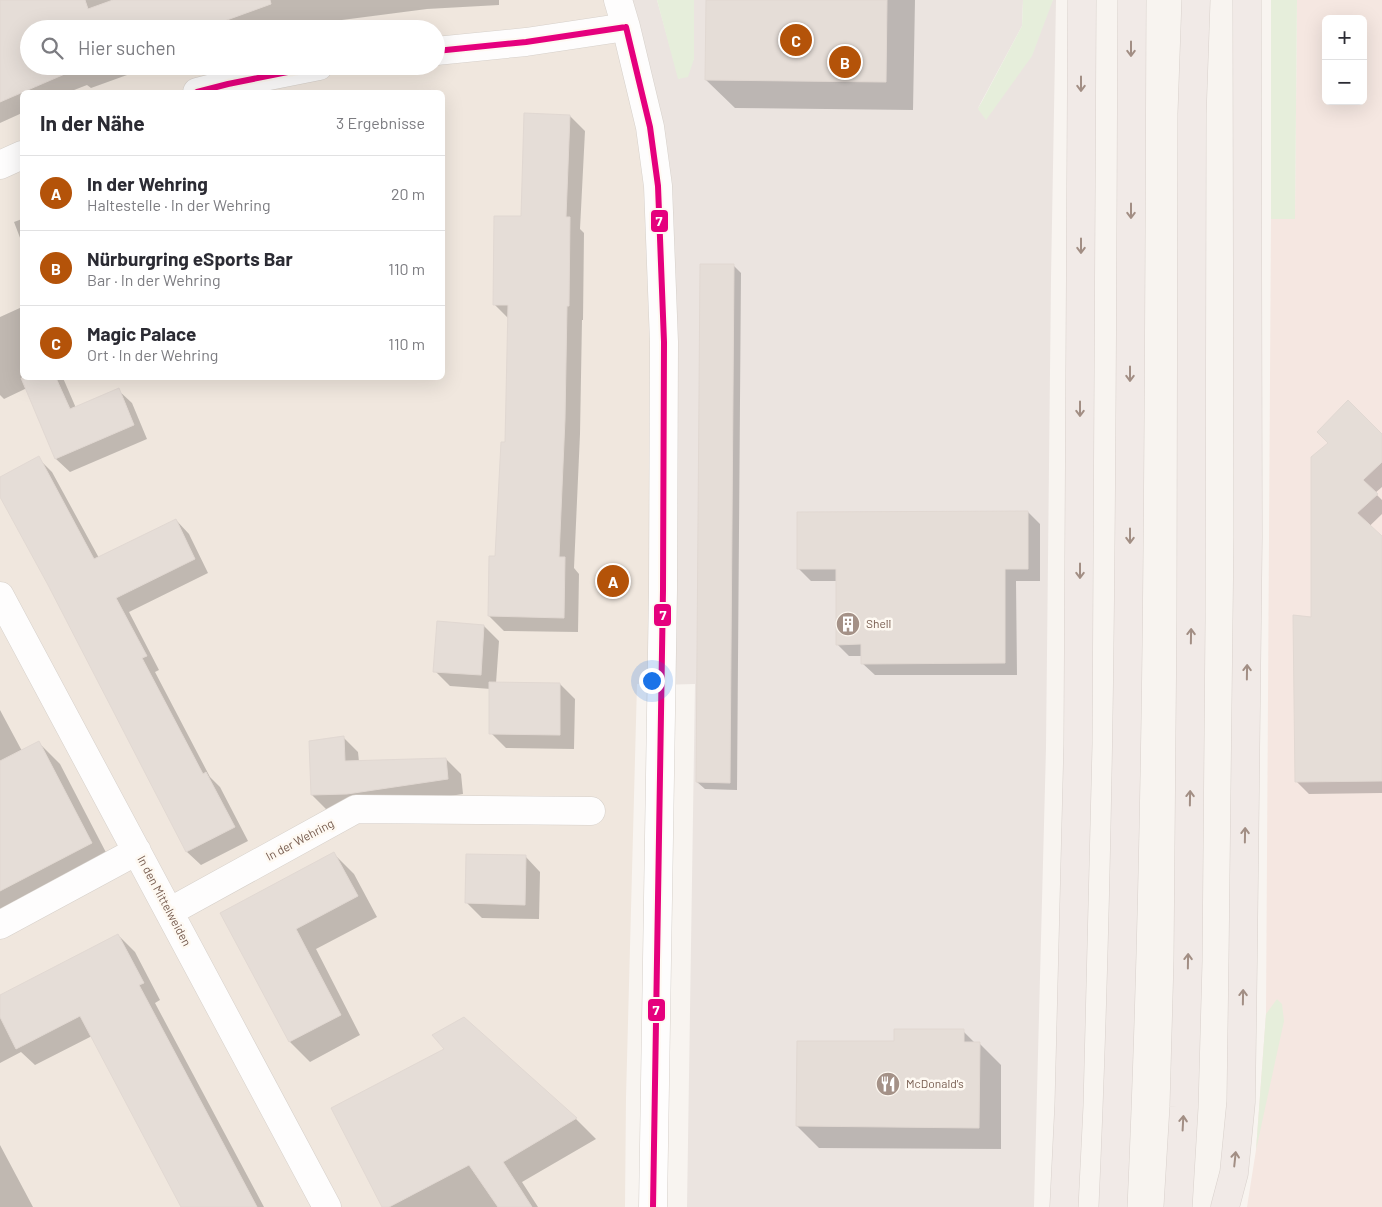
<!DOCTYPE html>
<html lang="de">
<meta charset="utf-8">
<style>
:root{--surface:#fff;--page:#f2f2f3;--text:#2b2b33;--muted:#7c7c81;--line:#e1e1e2;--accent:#b45309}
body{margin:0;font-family:Barlow,sans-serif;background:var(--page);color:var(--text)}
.controls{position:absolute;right:15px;top:15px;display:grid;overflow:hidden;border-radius:8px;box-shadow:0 5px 20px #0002}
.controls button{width:45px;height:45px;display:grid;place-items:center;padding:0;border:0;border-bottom:1px solid var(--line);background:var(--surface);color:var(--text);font:25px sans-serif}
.you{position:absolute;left:651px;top:680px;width:18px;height:18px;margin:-12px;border:4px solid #fff;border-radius:50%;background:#1a73e8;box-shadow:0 0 0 8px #1a73e833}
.badge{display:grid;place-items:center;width:32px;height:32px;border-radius:50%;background:var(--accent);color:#fff;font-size:16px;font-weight:700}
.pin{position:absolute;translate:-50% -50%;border:2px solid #fff;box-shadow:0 1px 5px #0006}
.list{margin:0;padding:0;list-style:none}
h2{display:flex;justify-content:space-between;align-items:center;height:65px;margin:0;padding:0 20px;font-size:21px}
h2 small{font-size:16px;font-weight:400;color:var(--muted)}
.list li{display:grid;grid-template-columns:32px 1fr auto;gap:15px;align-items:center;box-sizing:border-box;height:75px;padding:0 20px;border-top:1px solid var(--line)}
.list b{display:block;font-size:19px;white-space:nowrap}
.list p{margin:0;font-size:16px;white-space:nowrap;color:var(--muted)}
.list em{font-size:16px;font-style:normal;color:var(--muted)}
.icon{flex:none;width:28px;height:28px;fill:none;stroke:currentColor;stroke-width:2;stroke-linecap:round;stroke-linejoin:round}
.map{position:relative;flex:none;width:1382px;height:1207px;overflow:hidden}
.search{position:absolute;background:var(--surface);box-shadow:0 5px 20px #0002;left:20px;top:20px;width:425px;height:55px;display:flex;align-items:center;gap:12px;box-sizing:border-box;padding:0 18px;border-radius:28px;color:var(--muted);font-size:19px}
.panel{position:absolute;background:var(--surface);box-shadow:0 5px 20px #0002;left:20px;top:90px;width:425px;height:290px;border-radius:8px}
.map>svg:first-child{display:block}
</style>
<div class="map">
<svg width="1382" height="1207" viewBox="0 0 1382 1207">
<rect width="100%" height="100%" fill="#f8f4f0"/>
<!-- residential -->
<path fill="#f0e7de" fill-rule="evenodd" d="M0,0H615L648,130L659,685L637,684L626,1098L625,1207H0ZM29,29H436V66H29ZM22,92H442V378H22Z"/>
<!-- commercial -->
<path fill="#f5e7e1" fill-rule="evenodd" d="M1297,0H1382V1207H1247L1256,1150L1266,1014L1271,219L1295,218ZM1326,19H1363V101H1326Z"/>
<!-- industrial -->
<path fill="#ebe4e0" d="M615,0H657L679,79L694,59V0H1023L1022,26L978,108L1053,0H1056L1051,278L1046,748L1034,1207H687L695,684L659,685L655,186Z"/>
<!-- green -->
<path fill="#e6eedb" d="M657,0H694V59L688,77L678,79Z
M1023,0H1053L1032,56L986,120L978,109L1022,26Z
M1271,0H1297L1295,219H1271Z
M1277,999L1282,1004L1284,1021L1256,1150L1266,1014Z"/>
<!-- shadow -->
<path fill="#0003" d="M0,0H146L29,29V66H152L91,88L87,85L69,92H22V113L0,123Z
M192,0H499V5L427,9L311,24L312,26L300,29H198Z
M707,0H915L913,110L735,108L706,80Z
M570,116L585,131L580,229L584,233L583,320H582L580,434L574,568L579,574L578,632L504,631L489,616L497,557L506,443L509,319L494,304L522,218Z
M22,219V243L14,222Z
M733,265L741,273L737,790L705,789L697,782Z
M22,307V378H63L76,408L118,390L132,403L147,439L70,472L56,459L27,388L4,399L0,395V317Z
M1382,436V487L1375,493L1382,500V514L1350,545L1382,544V793L1309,794L1296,781L1313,618L1312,458Z
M38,458L52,472L99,558L176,520L189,534L208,573L129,612L159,670L155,672L210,777L220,787L248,841L201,865L187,852L49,585L0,494V478Z
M1028,512L1040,524V581H1016L1017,675H875L862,663V656H849L837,644V581H811L799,569Z
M484,626L499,641L496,683L560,684L575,699L574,749L506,748L491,733V689L450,686L435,671Z
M0,710L22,751L39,743L60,764L112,864L0,923Z
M343,737L358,752L359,762L446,759L461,774L463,794L363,809L327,810L312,795Z
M334,854L354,874L377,917L316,949L360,1035L310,1062L290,1042L221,913Z
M525,856L540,872L539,919L482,918L467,903Z
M118,935L135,952L160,1000L155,1003L264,1207H183L92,1036L35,1065L21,1052L0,1063V996Z
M464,1019L576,1119L596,1139L522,1182L538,1207H384L446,1049Z
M963,1031L975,1043H979L1001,1065V1149L819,1148L797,1126Z
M0,1145L33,1207H0Z"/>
<!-- building -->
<path fill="#e5ddd7" stroke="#e1d8d2" d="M0,0H85L88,9L113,0H270L271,4L202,29H29V66H97L75,74L74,70L0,102Z
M706,0H887L886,82L705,80Z
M524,113L570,115L566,217H570L569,306H567L565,419L559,557H565L564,618L488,616L489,556H495L501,442H505L508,305H493L494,216H521Z
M700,264H734L730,783L696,782Z
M21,378H56L70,409L119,388L134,425L55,459Z
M1348,400L1382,434V462L1363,480L1378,494L1357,513L1382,536V781L1295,782L1293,615L1311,617V457L1328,443L1317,432Z
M39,456L94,559L176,519L195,559L116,598L147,656L142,658L203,774L206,772L235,827L186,852L48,585L0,497V477Z
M1028,511V569H1005V663L861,664V644L836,645V569H797V512Z
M437,621L484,625L481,675L433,672Z
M489,682L560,683V735L489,734Z
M344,736L345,761L446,758L448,779L347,794L311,795L309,741Z
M39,741L92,843L0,891V761Z
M334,852L358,896L296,929L341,1015L289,1042L220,913Z
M466,854L526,855L525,905L465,903Z
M118,934L144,983L139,985L257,1207H181L80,1016L16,1049L0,1017V995Z
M464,1017L577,1118L503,1162L532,1207H498L469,1165L389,1207H382L331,1108L444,1049L432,1035Z
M894,1029H964V1042H980L979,1128L796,1126L797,1041H894Z"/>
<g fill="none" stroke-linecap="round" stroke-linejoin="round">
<!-- minor casing -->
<g stroke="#d6d0ca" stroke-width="29">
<path id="minor" d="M618,0L626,27L650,127L658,186L664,342L663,590L653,1207
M436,51L526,42L626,27
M197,92L228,84L319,66
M0,165L22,155
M0,596L327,1207
M169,912L356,809L591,811
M0,925L137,851"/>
</g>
<!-- highway casing -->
<g stroke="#d9d1cc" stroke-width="29">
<path id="highway" d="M1064,1207L1069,1105L1078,744L1082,0
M1113,1207C1131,805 1130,402 1132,0
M1178,1207L1184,1107L1188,961L1191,620L1192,114L1196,0
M1225,1207L1234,1173L1241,1102L1243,961L1248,537L1247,0"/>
</g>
<!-- minor -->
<use href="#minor" stroke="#fefdfd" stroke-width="28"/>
<!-- highway -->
<use href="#highway" stroke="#f1eae7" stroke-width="28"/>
<!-- bus-1 casing -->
<g stroke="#fef9f2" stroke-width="10">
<path id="bus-1" d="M626,27L650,127L658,186L664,342L663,590L653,1207
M436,51L526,42L626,27
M197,92L228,84L318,66"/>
</g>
<!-- bus-1 -->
<use href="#bus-1" stroke="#e5007d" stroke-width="6"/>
</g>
<!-- one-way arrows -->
<defs><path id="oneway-shaft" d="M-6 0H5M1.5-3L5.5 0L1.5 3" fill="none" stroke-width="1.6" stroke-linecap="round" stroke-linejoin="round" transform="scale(1.25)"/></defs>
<g stroke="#a28e84">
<use href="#oneway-shaft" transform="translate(1131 49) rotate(90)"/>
<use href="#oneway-shaft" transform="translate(1081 84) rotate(90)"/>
<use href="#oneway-shaft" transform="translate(1131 211) rotate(90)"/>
<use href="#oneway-shaft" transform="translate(1081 246) rotate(90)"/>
<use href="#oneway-shaft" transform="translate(1130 374) rotate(90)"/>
<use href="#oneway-shaft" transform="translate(1080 409) rotate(90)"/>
<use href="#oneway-shaft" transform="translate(1130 536) rotate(90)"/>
<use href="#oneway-shaft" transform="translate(1080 571) rotate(90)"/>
<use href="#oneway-shaft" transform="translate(1191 636) rotate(-89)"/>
<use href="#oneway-shaft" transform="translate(1247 672) rotate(-89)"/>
<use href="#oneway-shaft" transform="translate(1190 798) rotate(-89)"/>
<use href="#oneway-shaft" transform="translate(1245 835) rotate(-89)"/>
<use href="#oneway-shaft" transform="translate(1188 961) rotate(-89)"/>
<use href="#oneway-shaft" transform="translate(1243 997) rotate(-89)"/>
<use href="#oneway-shaft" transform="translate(1183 1123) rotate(-87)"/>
<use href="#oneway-shaft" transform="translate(1235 1159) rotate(-84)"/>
</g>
<!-- icons -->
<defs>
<g id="building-disc" transform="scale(1.25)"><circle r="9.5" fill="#a49187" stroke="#fef9f2"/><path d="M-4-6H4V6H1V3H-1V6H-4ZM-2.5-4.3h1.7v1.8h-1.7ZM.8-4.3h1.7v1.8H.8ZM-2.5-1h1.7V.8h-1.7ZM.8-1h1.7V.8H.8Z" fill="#fff"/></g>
<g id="restaurant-disc" transform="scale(1.25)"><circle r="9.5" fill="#a49187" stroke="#fef9f2"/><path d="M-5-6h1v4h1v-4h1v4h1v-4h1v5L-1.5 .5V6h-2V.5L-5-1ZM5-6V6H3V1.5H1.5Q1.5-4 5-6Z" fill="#fff"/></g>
</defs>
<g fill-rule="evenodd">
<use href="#building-disc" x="848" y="624"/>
<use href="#restaurant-disc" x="888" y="1084"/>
</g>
<g text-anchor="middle" stroke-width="5" stroke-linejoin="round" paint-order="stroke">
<!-- poi labels -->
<g font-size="12" fill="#775c4f" stroke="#fef9f2" text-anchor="start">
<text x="866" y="628">Shell</text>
<text x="906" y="1088">McDonald's</text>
</g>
<!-- street labels -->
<g font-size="12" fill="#775c4f" stroke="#fef9f2">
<text transform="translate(300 840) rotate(-28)" y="4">In der Wehring</text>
<text transform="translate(164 901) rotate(62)" y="4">In den Mittelweiden</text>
</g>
</g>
<g stroke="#fef9f2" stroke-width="2">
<rect x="650" y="209" width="19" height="24" rx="5" fill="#e5007d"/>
<rect x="653" y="603" width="19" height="24" rx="5" fill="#e5007d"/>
<rect x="647" y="998" width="19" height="24" rx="5" fill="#e5007d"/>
</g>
<g font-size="14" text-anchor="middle" font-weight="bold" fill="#fff">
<text x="659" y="226">7</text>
<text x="663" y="620">7</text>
<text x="656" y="1015">7</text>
</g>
</svg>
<div class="controls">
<button>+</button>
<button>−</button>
</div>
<div class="you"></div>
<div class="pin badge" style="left:613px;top:581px">A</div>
<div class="pin badge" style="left:845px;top:62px">B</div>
<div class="pin badge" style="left:796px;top:40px">C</div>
<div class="search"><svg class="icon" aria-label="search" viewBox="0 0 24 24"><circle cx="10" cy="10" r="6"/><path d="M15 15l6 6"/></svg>Hier suchen</div>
<section class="panel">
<h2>In der Nähe<small>3 Ergebnisse</small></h2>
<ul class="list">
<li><span class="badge">A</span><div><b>In der Wehring</b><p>Haltestelle · In der Wehring</p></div><em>20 m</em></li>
<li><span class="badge">B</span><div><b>Nürburgring eSports Bar</b><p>Bar · In der Wehring</p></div><em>110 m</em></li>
<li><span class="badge">C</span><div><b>Magic Palace</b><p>Ort · In der Wehring</p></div><em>110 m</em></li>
</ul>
</section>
</div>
